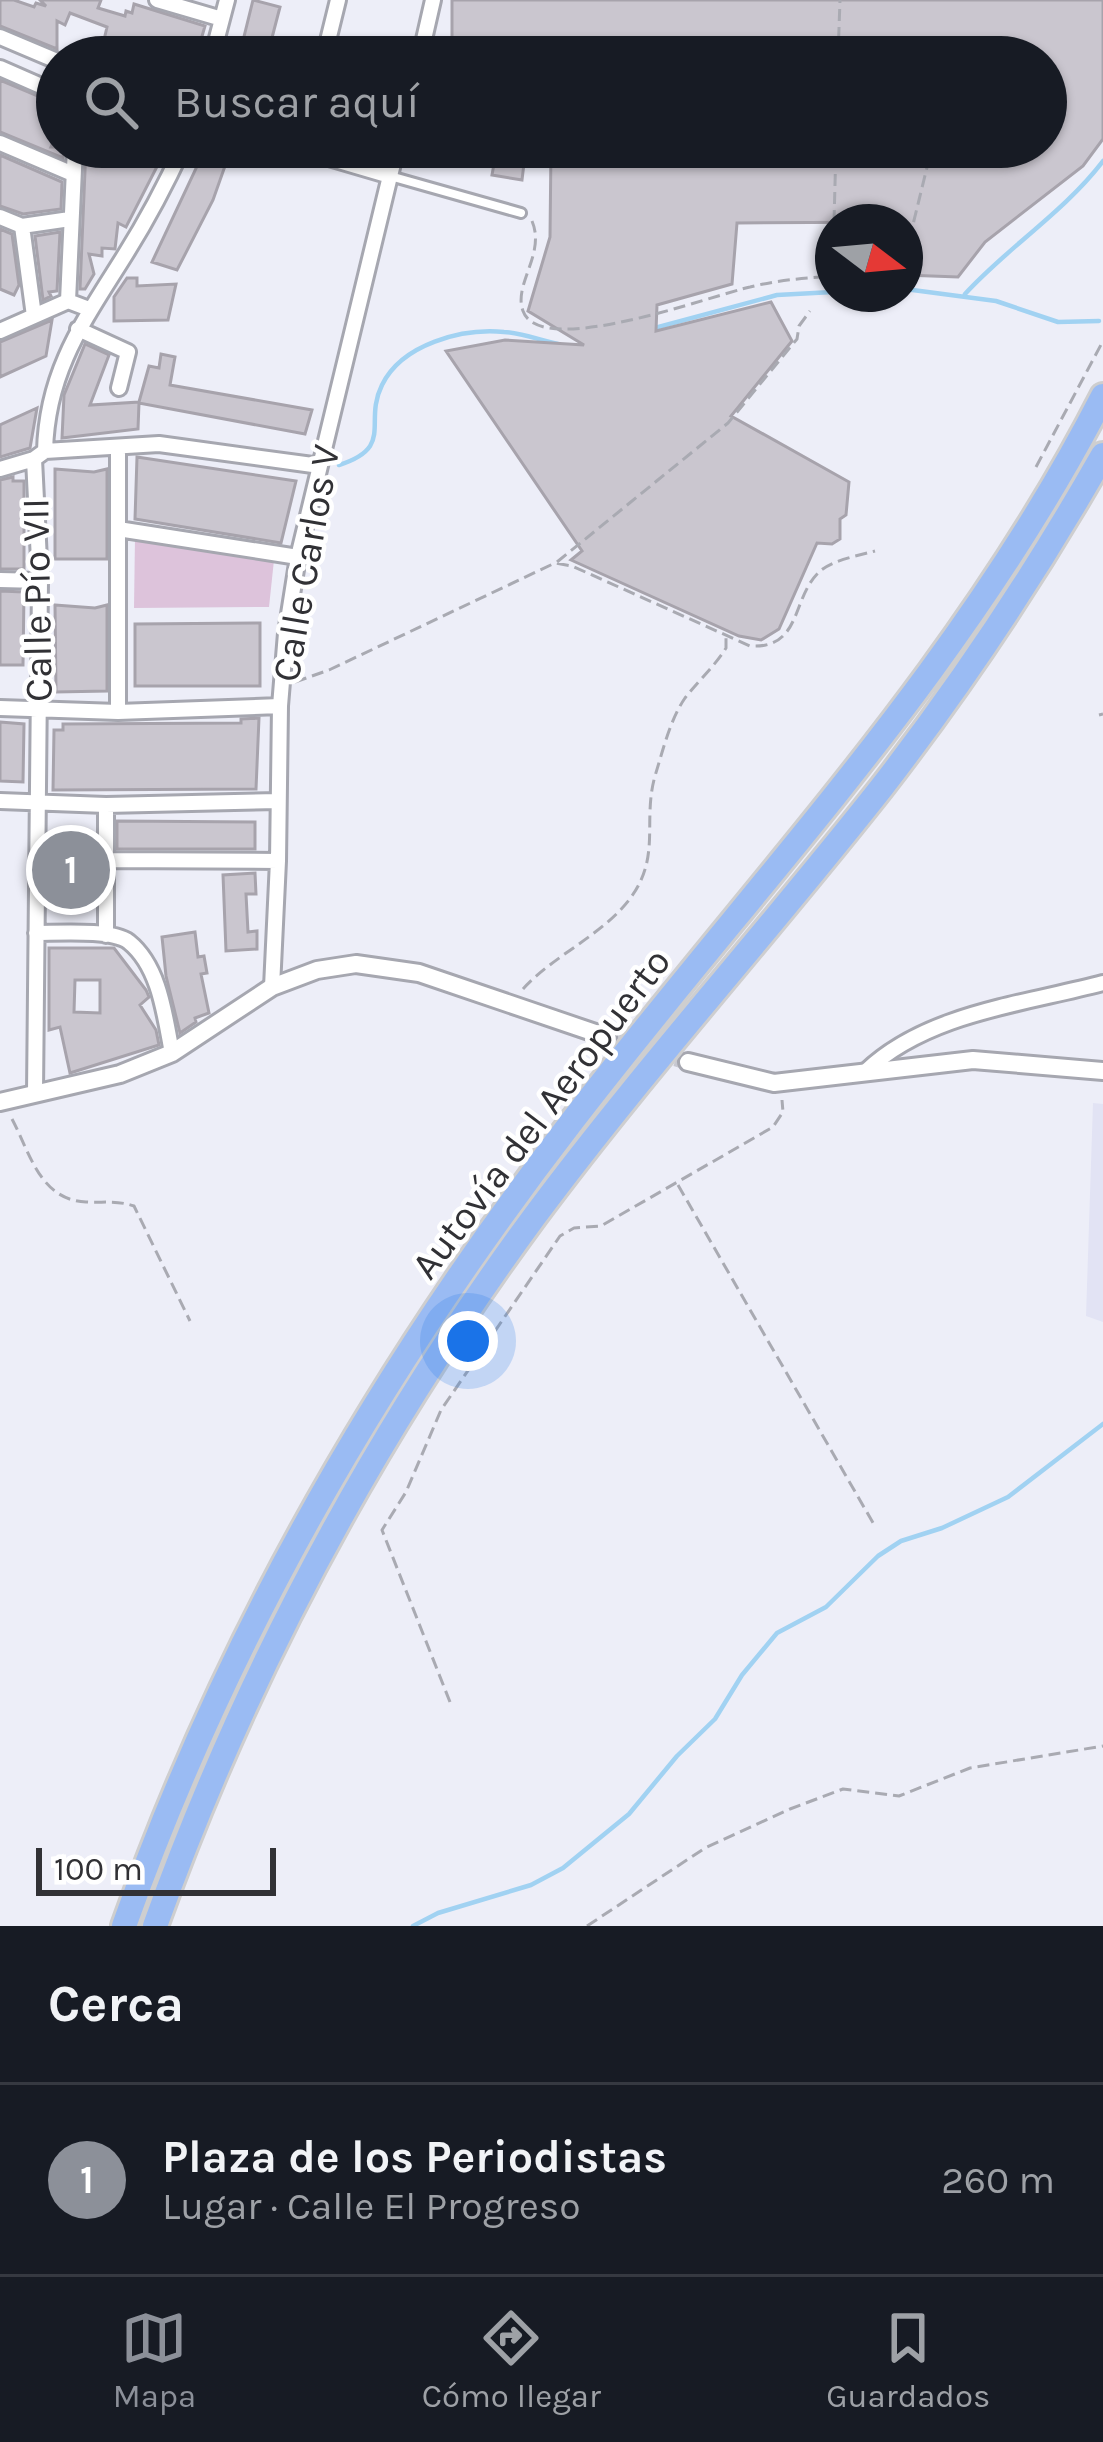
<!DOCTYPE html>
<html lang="es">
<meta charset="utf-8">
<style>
:root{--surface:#171b24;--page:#20242c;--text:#f1f3f6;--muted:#9ea1a6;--line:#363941;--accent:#8c9099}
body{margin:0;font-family:Karla,sans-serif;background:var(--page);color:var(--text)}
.compass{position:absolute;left:815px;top:204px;width:108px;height:108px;border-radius:50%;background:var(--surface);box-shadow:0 3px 9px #0004;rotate:106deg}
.scale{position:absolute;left:36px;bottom:30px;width:240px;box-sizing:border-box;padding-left:12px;border:6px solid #313135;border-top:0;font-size:33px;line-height:42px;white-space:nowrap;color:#313135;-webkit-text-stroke:9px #fff;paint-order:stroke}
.you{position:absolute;left:468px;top:1341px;width:42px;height:42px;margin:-30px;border:9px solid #fff;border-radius:50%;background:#1a73e8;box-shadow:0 0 0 18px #1a73e833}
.badge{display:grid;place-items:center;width:78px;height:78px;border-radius:50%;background:var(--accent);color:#fff;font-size:39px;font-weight:700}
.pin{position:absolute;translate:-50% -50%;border:6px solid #fff;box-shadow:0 3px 12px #0006}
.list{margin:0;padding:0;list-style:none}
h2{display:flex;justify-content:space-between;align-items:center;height:156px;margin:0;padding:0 48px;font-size:51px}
h2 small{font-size:39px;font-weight:400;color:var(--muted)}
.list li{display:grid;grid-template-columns:78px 1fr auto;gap:36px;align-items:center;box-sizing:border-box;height:192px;padding:0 48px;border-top:3px solid var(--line)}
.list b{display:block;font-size:45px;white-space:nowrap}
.list p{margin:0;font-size:39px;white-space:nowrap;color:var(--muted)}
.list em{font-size:39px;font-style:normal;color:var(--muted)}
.icon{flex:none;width:66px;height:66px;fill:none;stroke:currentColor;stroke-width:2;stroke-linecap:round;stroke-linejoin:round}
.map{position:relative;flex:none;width:1103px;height:1926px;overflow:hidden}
.search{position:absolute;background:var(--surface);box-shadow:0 3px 9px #0004;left:36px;right:36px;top:36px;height:132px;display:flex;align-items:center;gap:30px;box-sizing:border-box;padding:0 42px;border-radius:66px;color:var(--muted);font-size:45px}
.sheet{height:348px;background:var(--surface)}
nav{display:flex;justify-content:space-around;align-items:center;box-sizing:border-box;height:168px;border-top:3px solid var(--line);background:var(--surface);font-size:33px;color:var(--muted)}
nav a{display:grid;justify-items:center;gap:6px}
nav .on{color:var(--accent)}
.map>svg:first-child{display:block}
</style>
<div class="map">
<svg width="1103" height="1926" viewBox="0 0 1103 1926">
<rect width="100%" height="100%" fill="#edeef8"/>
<!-- built -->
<path fill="#e2e3f4" d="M1093,1103L1103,1104V1322L1086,1316Z"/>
<!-- green -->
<path fill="#ddc3db" d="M135,537L274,560L269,607L134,608Z"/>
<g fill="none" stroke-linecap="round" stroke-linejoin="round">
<!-- stream -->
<path stroke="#a1d2f2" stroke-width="4.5" d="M905,289L996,301L1058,322L1099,321
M965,294C1008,247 1064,212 1103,161
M651,329L777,295L833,292
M339,465C395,447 363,423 382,385C402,344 462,328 504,332C522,333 540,340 558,344
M413,1926L438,1913L531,1885L563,1868L629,1814L677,1756L715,1719L742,1675L777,1633L826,1607L878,1556L901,1541L942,1528L1008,1497L1103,1424"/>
</g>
<!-- building -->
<path fill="#cac6cf" stroke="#a7a3ac" stroke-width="3" fill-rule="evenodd" d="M0,0H14L34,7L36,3L46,6L40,0H101L98,8L125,16L126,11L132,13L134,4L205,26L196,57H147L104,40L107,27L70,13L65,25L57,21V49L0,26Z
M253,0L280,7L267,57H239Z
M452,0H1103V139L1083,166L985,242L958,277L905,275V222L737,223L732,284L657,305L656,331L771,302L792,341L731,416L849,482L846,515L840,519V539L832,544L817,543L779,629L761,640L739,636L571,560L582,551L446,351L505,340L584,345L528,311L550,237L551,147H1046V57H546V47L452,51Z
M0,80L57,104V133L51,147H64L63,158L0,132Z
M86,147H155L165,151L126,227L118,223L115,249L102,248V256L89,254L94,274L85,289H80Z
M206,147L231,149L213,200L177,270L152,262Z
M497,147H526L522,180L492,175Z
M0,155L62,182L61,209L23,214L0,206Z
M0,229L12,234L19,285L14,295L0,289Z
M60,232L57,291L49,292L51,296L43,300L35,236Z
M127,278H137V286L176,284L168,320L114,321V297Z
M52,320L46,356L0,377V342Z
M85,344L109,355L90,405L139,402L149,366L159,368L161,354L175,357L170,385L312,410L305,434L139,403L138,429L62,438L64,395Z
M37,408L30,448L0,457V425Z
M137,457L296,481L281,543L135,519Z
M55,469L94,472L107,469V559H55Z
M13,477V481H24V569H0V480Z
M0,591L24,592L23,665H0Z
M55,605L95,608L107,605V691L56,692Z
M260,623V686H135V624Z
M259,718L256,789L53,790L54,730H63V724L241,723V719Z
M0,722L24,724L23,782L0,781Z
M117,821L255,822V849H117Z
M255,873L256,894H246L248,932L257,931V949L226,951L223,875Z
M195,932L198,957L204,956L207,973L201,974L209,1013L195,1018L196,1022L180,1033L166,976L162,937Z
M49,948H114L146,990L149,997L140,1005L156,1030L159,1045L70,1073L60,1027L49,1030ZM75,980H100V1013L74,1012Z"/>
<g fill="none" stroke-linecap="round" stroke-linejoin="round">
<!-- tertiary-tunnel -->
<path stroke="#c7c8d1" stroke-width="16" stroke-dasharray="16 8" stroke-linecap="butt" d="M607,1037L688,1062"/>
<!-- service casing -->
<g stroke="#a6a7b0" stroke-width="14">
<path id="service" d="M390,176L521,213"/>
</g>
<!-- minor casing -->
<g stroke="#a6a7b0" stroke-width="20">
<path id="minor" d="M157,0L222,19
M0,37L57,61
M212,57L227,0
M324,57L338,0
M420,57L433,0
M0,68L57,93
M0,143L73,174
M291,147L390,176
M0,217L22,226L70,219
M22,226L34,316
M68,301L75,147
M78,329L128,352L119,388
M0,331L68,301L89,309
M45,451L159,444L320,466
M0,469L34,459
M118,529L298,557
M0,580L40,581
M0,708L118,712L280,706
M118,712V448
M0,801L106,805L278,801
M105,860L278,861
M36,933C58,933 112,929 129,942C160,967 165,1017 172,1053
M106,935V805
M272,987L278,861L280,706L286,633L298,557L397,147
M866,1071C927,1013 1024,1004 1103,983
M35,1093L40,581L34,459L45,451C47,370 84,321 125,255C147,220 166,184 183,147"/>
</g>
<!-- tertiary casing -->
<g stroke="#a6a7b0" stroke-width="22">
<path id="tertiary" d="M688,1062L774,1083L973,1060L1103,1071
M0,1102L120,1074L172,1053L272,987L317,970L356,964L419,973L607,1037"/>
</g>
<!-- motorway casing -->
<g stroke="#cececf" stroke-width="30">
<path id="motorway" d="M124,1926C228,1633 383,1366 573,1120C758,879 962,671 1103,396
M155,1926C246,1673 375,1433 534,1217C644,1069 768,932 882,787C964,681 1037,571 1103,455"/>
</g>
<!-- path -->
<path stroke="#a9aab2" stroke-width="3" stroke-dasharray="12 6" stroke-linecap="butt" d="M838,57L840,0
M532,221C546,254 513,284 523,311C540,360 713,295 750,287C778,280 805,278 833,276
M834,222L836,147
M905,257L932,147
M1036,467L1103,341
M557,562L728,423L797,339L799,326L810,311
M295,682L329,670L555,563L572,566L750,646C802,649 791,599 819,572C832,560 857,556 875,551
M1099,715L1103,714
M523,989C554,955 601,936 629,900C662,857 642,822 655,776C663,750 670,720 685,698C698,681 715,666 726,648V637
M12,1119C30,1153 40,1200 86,1202C104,1203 116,1200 134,1206L190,1321
M678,1185L876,1528
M450,1702L382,1530L406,1492L441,1410L560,1236L574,1228L601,1226L773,1127L783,1112L782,1100
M587,1926L705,1848L790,1809L843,1789L899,1796L970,1768L1103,1746"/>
<!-- service -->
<use href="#service" stroke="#fff" stroke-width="8"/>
<!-- minor -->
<use href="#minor" stroke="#fff" stroke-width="14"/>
<!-- tertiary -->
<use href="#tertiary" stroke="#fff" stroke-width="16"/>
<!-- motorway -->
<use href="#motorway" stroke="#9abbf3" stroke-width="24"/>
</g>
<g text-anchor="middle" stroke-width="9" stroke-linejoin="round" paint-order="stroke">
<!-- street labels -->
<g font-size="39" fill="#313135" stroke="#fff">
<text transform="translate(305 563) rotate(-80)" y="14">Calle Carlos V</text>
<text transform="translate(36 600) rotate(-91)" y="14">Calle Pío VII</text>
<text transform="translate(540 1113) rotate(-53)" y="14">Autovía del Aeropuerto</text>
</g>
</g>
</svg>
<svg class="compass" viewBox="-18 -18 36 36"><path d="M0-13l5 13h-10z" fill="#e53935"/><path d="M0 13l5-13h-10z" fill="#9ea1a6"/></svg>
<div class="scale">100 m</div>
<div class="you"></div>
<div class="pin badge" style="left:71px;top:870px">1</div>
<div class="search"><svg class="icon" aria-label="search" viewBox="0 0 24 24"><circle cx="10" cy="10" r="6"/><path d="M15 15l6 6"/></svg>Buscar aquí</div>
</div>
<section class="sheet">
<h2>Cerca<small></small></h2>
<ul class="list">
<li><span class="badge">1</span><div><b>Plaza de los Periodistas</b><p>Lugar · Calle El Progreso</p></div><em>260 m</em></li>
</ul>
</section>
<nav>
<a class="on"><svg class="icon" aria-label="map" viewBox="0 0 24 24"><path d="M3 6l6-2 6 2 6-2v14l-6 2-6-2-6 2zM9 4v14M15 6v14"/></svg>Mapa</a>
<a><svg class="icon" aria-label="directions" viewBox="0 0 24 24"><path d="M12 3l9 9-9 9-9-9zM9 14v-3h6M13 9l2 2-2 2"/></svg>Cómo llegar</a>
<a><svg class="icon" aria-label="saved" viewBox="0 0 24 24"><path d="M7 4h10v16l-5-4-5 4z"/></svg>Guardados</a>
</nav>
